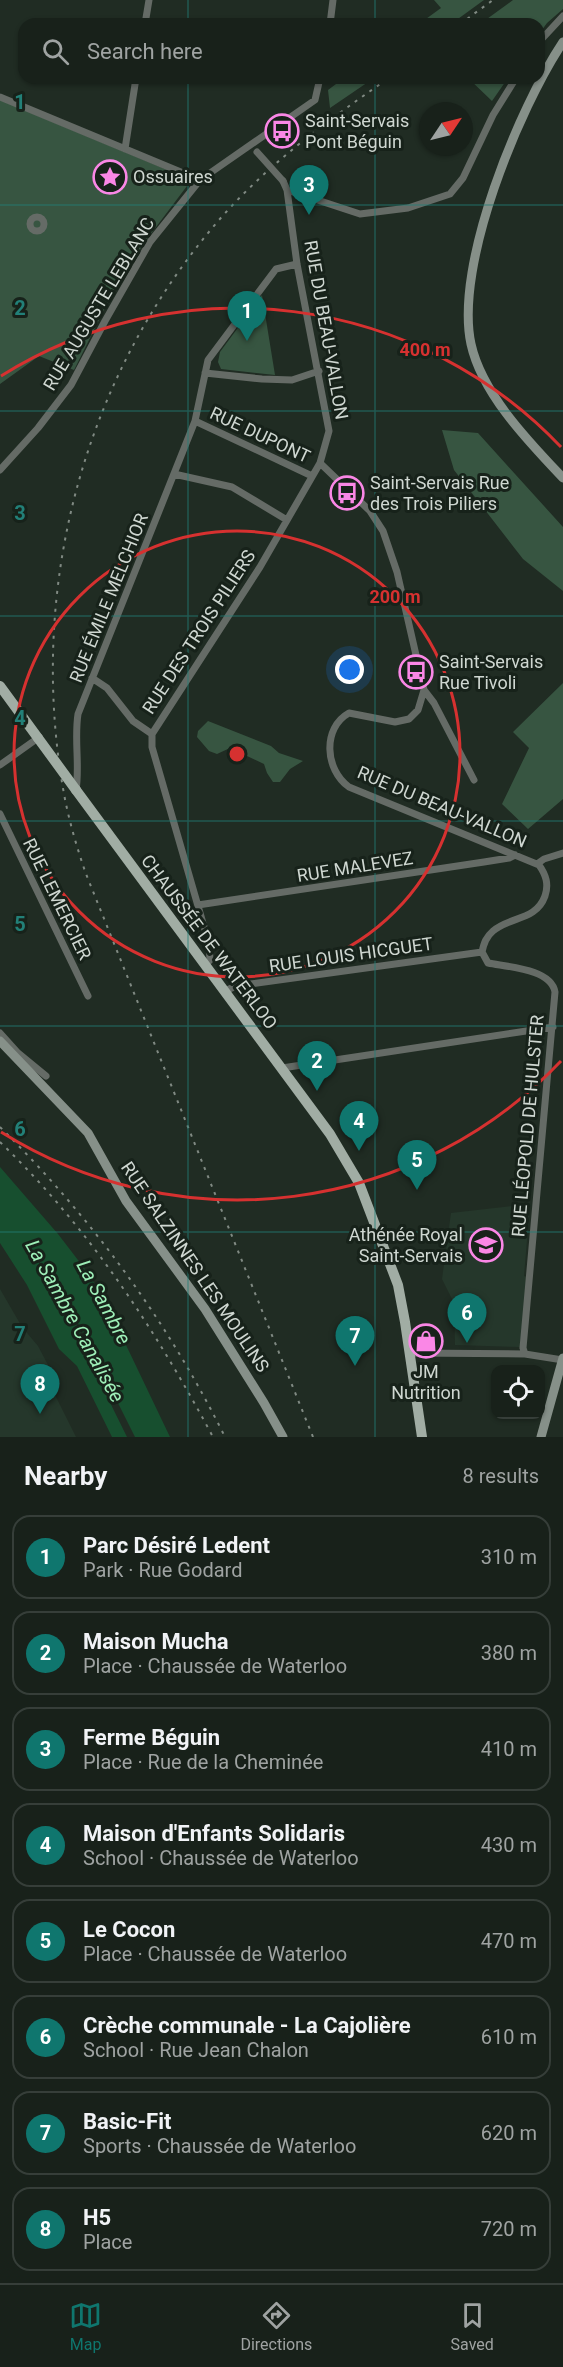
<!DOCTYPE html>
<meta charset="utf-8">
<style>
:root{--surface:#18211a;--page:#212923;--text:#f1f3f6;--muted:#9fa3a2;--line:#363e39;--accent:#0f766e}
body{margin:0;font-family:Roboto,sans-serif;background:var(--page);color:var(--text)}
.controls{position:absolute;right:18px;bottom:18px;display:grid;overflow:hidden;border-radius:12px;box-shadow:0 2px 4px #0004}
.controls button{width:54px;height:54px;display:grid;place-items:center;padding:0;border:0;border-bottom:2px solid var(--line);background:var(--surface);color:var(--text);font:30px sans-serif}
.compass{position:absolute;left:419px;top:102px;width:54px;height:54px;border-radius:50%;background:var(--surface);box-shadow:0 2px 4px #0004;rotate:55deg}
.you{position:absolute;left:350px;top:670px;width:21px;height:21px;margin:-15px;border:4px solid #fff;border-radius:50%;background:#1a73e8;box-shadow:0 0 0 9px #1a73e833}
.badge{display:grid;place-items:center;width:39px;height:39px;border-radius:50%;background:var(--accent);color:#fff;font-size:20px;font-weight:700}
.pin{position:absolute;translate:-50% -50px;filter:drop-shadow(0 2px 3px #0008)}
.pin::after{content:'';position:absolute;top:32px;width:21px;height:18px;background:inherit;clip-path:polygon(0 0,100% 0,50% 100%)}
.list{margin:0;padding:0;list-style:none}
h2{display:flex;justify-content:space-between;align-items:center;height:78px;margin:0;padding:0 24px;font-size:26px}
h2 small{font-size:20px;font-weight:400;color:var(--muted)}
.list li{display:grid;grid-template-columns:39px 1fr auto;gap:18px;align-items:center;box-sizing:border-box;height:84px;margin:0 12px 12px;padding:0 12px;border:2px solid var(--line);border-radius:18px}
.list b{display:block;font-size:22px;white-space:nowrap}
.list p{margin:0;font-size:20px;white-space:nowrap;color:var(--muted)}
.list em{font-size:20px;font-style:normal;color:var(--muted)}
.icon{flex:none;width:33px;height:33px;fill:none;stroke:currentColor;stroke-width:2;stroke-linecap:round;stroke-linejoin:round}
.map{position:relative;flex:none;width:563px;height:1437px;overflow:hidden}
.search{position:absolute;background:var(--surface);box-shadow:0 2px 4px #0004;left:18px;right:18px;top:18px;height:66px;display:flex;align-items:center;gap:15px;box-sizing:border-box;padding:0 21px;border-radius:18px;color:var(--muted);font-size:22px}
.sheet{height:846px;background:var(--surface)}
nav{display:flex;justify-content:space-around;align-items:center;box-sizing:border-box;height:84px;border-top:2px solid var(--line);background:var(--surface);font-size:16px;color:var(--muted)}
nav a{display:grid;justify-items:center;gap:3px}
nav .on{color:var(--accent)}
.map>svg:first-child{display:block}
</style>
<div class="map">
<svg width="563" height="1437" viewBox="0 0 563 1437">
<rect width="100%" height="100%" fill="#202c23"/>
<!-- built -->
<path fill="#25372b" d="M530,1204L524,1276L527,1277L520,1347L455,1345L454,1303L442,1279L451,1213Z
M0,1289L22,1327L38,1346L48,1365L51,1387L76,1437H0Z"/>
<!-- green -->
<path fill="#375541" d="M434,0H484L451,24H419L441,8Z
M513,0H563V9L547,23L539,34V24H480Z
M344,78H374L330,108L328,90Z
M468,78H508L492,101Z
M0,100L189,179L190,182L144,243L116,286L74,370L39,356L0,384Z
M262,295L275,375L221,369L218,362L220,352Z
M442,430L478,433L563,527V591L523,559L454,470Z
M563,683V799L528,829L502,804L529,748L513,732Z
M208,721L271,746L279,753L303,761L290,769L280,782H273L267,773L264,764L230,748L217,754L209,751L197,737L198,731Z"/>
<!-- water -->
<path fill="#174f2f" d="M0,1167L58,1234L88,1273L104,1299L170,1437H135L72,1311L47,1271L32,1252L70,1312L91,1353L89,1360L127,1437H112L77,1366L59,1349L27,1285L0,1243Z"/>
<g fill="none" stroke-linecap="round" stroke-linejoin="round">
<!-- street -->
<path stroke="#656b66" stroke-width="7" d="M145,24L149,0
M330,24L333,0
M539,42L563,16
M0,97L200,180
M125,149L136,78
M283,181L287,190L360,214L408,208L450,194L463,178L493,115L516,78
M287,190L297,264L329,431L320,463L370,511L383,531L397,572L424,690L418,710L409,719L395,722L349,713C322,728 325,770 349,787L539,865C546,875 549,884 545,896C536,921 510,916 493,931C486,937 484,943 482,952
M30 224a7 7 0 1 1 14 0a7 7 0 1 1-14 0Z
M205,373L262,379L292,380L319,371
M195,421L312,476
M0,470L38,428L71,385L105,321L150,242L200,180L315,100L320,78
M174,474L232,487L287,520
M92,678L107,688L133,721L152,734
M424,690L434,703L474,780
M0,765L38,738
M76,790C80,765 74,740 78,714L195,421L208,360L276,269L297,264
M0,814L88,996
M537,864L544,859L563,853
M198,905L484,862L509,858L515,855
M482,952L488,963C508,967 551,969 555,992L523,1348L525,1354
M205,965L210,960L209,944L152,747V734L260,567L320,463
M225,991L236,986L482,952
M0,1033L18,1053L46,1076
M282,1068L553,1027
M410,1353L525,1354L563,1360"/>
<!-- secondary -->
<path stroke="#869089" stroke-width="9" d="M563,42C519,108 454,265 471,344C482,394 529,442 563,478
M0,1041L88,1133L126,1201L205,1309L264,1403L283,1437
M541,1437L563,1358"/>
<!-- primary -->
<path stroke="#a1ada4" stroke-width="10" d="M0,686L38,738
M76,790L330,1134L359,1183L398,1285L405,1322L422,1437"/>
<!-- rail -->
<path stroke="#808a83" stroke-width="2" stroke-dasharray="3 6" stroke-linecap="butt" d="M460,24L493,0
M0,1127C91,1217 168,1322 225,1437
M0,1142C89,1228 155,1329 213,1437
M313,1437L86,874C77,848 69,821 64,794C27,589 83,377 219,220C268,164 328,120 389,78"/>
<!-- street-bridge -->
<path stroke="#656b66" stroke-width="7" d="M257,152L283,181"/>
<!-- primary-bridge -->
<path stroke="#a1ada4" stroke-width="10" d="M38,738L76,790"/>
</g>
<!-- grid -->
<path fill="none" stroke="#228078" stroke-width="1.5" stroke-opacity="0.55" d="M188,0V24M375,0V24M188,78V1437M375,78V1437M0,205H563M0,411H563M0,616H563M0,821H563M0,1026H563M0,1232H563"/>
<!-- distance rings -->
<g fill="none" stroke="#d63130" stroke-width="3">
<circle cx="237" cy="754" r="223"/>
<path d="M561 1061A446 446 0 0 1 1 1132M1 376A446 446 0 0 1 561 447"/>
</g>
<!-- icons -->
<defs>
<g id="bus-ring" transform="scale(1.725)"><circle r="9.5" fill="#17221a" stroke="#fa87e6" stroke-width="1.5"/><path d="M-5-6H5V4H4V6H2V4H-2V6H-4V4H-5ZM-3.5-4V0h7V-4ZM-3.5 1.2v1.5H-2V1.2ZM2 1.2v1.5H3.5V1.2Z" fill="#fa87e6"/></g>
<g id="sight-ring" transform="scale(1.725)"><circle r="9.5" fill="#17221a" stroke="#fa87e6" stroke-width="1.5"/><path d="M0-6L1.8-2.2L6-1.7L2.9 1.2L3.7 5.4L0 3.3L-3.7 5.4L-2.9 1.2L-6-1.7L-1.8-2.2Z" fill="#fa87e6"/></g>
<g id="school-ring" transform="scale(1.725)"><circle r="9.5" fill="#17221a" stroke="#fa87e6" stroke-width="1.5"/><path d="M0-5L7-2L0 1L-7-2ZM-4 1L0 2.5L4 1V4Q0 6-4 4Z" fill="#fa87e6"/></g>
<g id="shop-ring" transform="scale(1.725)"><circle r="9.5" fill="#17221a" stroke="#fa87e6" stroke-width="1.5"/><path d="M-5-2.5h2.3a2.7 3.5 0 0 1 5.4 0H5L5.5 6h-11ZM-1.5-2.5h3a1.5 2.3 0 0 0-3 0Z" fill="#fa87e6"/></g>
</defs>
<g fill-rule="evenodd">
<use href="#bus-ring" x="282" y="131"/>
<use href="#sight-ring" x="110" y="177"/>
<use href="#bus-ring" x="347" y="493"/>
<use href="#bus-ring" x="416" y="672"/>
<use href="#school-ring" x="486" y="1245"/>
<use href="#shop-ring" x="426" y="1341"/>
</g>
<g text-anchor="middle" stroke-width="6" stroke-linejoin="round" paint-order="stroke">
<!-- poi labels -->
<g font-size="18" fill="#cfd7d1" stroke="#17221a" text-anchor="start">
<text x="305" y="127">Saint-Servais<tspan x="305" dy="21">Pont Béguin</tspan></text>
<text x="133" y="183">Ossuaires</text>
<text x="370" y="489">Saint-Servais Rue<tspan x="370" dy="21">des Trois Piliers</tspan></text>
<text x="439" y="668">Saint-Servais<tspan x="439" dy="21">Rue Tivoli</tspan></text>
<text x="463" y="1241" text-anchor="end">Athénée Royal<tspan x="463" dy="21">Saint-Servais</tspan></text>
<text x="426" y="1378" text-anchor="middle">JM<tspan x="426" dy="21">Nutrition</tspan></text>
</g>
<!-- street labels -->
<g font-size="18" fill="#cfd7d1" stroke="#17221a">
<text transform="translate(99 304) rotate(-59)" y="6">RUE AUGUSTE LEBLANC</text>
<text transform="translate(326 330) rotate(80)" y="6">RUE DU BEAU-VALLON</text>
<text transform="translate(260 435) rotate(25)" y="6">RUE DUPONT</text>
<text transform="translate(109 598) rotate(-68)" y="6">RUE ÉMILE MELCHIOR</text>
<text transform="translate(199 632) rotate(-57)" y="6">RUE DES TROIS PILIERS</text>
<text transform="translate(442 807) rotate(23)" y="6">RUE DU BEAU-VALLON</text>
<text transform="translate(355 867) rotate(-9)" y="6">RUE MALEVEZ</text>
<text transform="translate(57 899) rotate(64)" y="6">RUE LEMERCIER</text>
<text transform="translate(209 942) rotate(53)" y="6">CHAUSSÉE DE WATERLOO</text>
<text transform="translate(351 955) rotate(-8)" y="6">RUE LOUIS HICGUET</text>
<text transform="translate(528 1126) rotate(-85)" y="6">RUE LÉOPOLD DE HULSTER</text>
<text transform="translate(195 1267) rotate(56)" y="6">RUE SALZINNES LES MOULINS</text>
</g>
<!-- water labels -->
<g font-size="20" font-style="italic" fill="#9eefb8" stroke="#17221a">
<text transform="translate(104 1302) rotate(62)" y="7">La Sambre</text>
<text transform="translate(75 1321) rotate(61)" y="7">La Sambre Canalisée</text>
</g>
</g>
<g font-size="20" text-anchor="middle" font-weight="bold" fill="#228078" stroke="#17221a" stroke-width="6" stroke-linejoin="round" paint-order="stroke">
<text x="20" y="109">1</text>
<text x="20" y="315">2</text>
<text x="20" y="520">3</text>
<text x="20" y="725">4</text>
<text x="20" y="931">5</text>
<text x="20" y="1136">6</text>
<text x="20" y="1341">7</text>
</g>
<circle cx="237" cy="754" r="9" fill="#d63130" stroke="#17221a" stroke-width="3"/>
<g font-size="18" text-anchor="middle" font-weight="bold" fill="#d63130" stroke="#17221a" stroke-width="6" stroke-linejoin="round" paint-order="stroke">
<text x="425" y="356">400 m</text>
<text x="395" y="603">200 m</text>
</g>
</svg>
<div class="controls">
<button><svg class="icon" aria-label="locate" viewBox="0 0 24 24"><circle cx="12" cy="12" r="6"/><path d="M12 2v4M12 18v4M2 12h4M18 12h4"/></svg></button>
</div>
<svg class="compass" viewBox="-18 -18 36 36"><path d="M0-13l5 13h-10z" fill="#e53935"/><path d="M0 13l5-13h-10z" fill="#9fa3a2"/></svg>
<div class="you"></div>
<div class="pin badge" style="left:247px;top:341px">1</div>
<div class="pin badge" style="left:317px;top:1091px">2</div>
<div class="pin badge" style="left:309px;top:215px">3</div>
<div class="pin badge" style="left:359px;top:1151px">4</div>
<div class="pin badge" style="left:417px;top:1190px">5</div>
<div class="pin badge" style="left:467px;top:1343px">6</div>
<div class="pin badge" style="left:355px;top:1366px">7</div>
<div class="pin badge" style="left:40px;top:1414px">8</div>
<div class="search"><svg class="icon" aria-label="search" viewBox="0 0 24 24"><circle cx="10" cy="10" r="6"/><path d="M15 15l6 6"/></svg>Search here</div>
</div>
<section class="sheet">
<h2>Nearby<small>8 results</small></h2>
<ul class="list">
<li><span class="badge">1</span><div><b>Parc Désiré Ledent</b><p>Park · Rue Godard</p></div><em>310 m</em></li>
<li><span class="badge">2</span><div><b>Maison Mucha</b><p>Place · Chaussée de Waterloo</p></div><em>380 m</em></li>
<li><span class="badge">3</span><div><b>Ferme Béguin</b><p>Place · Rue de la Cheminée</p></div><em>410 m</em></li>
<li><span class="badge">4</span><div><b>Maison d'Enfants Solidaris</b><p>School · Chaussée de Waterloo</p></div><em>430 m</em></li>
<li><span class="badge">5</span><div><b>Le Cocon</b><p>Place · Chaussée de Waterloo</p></div><em>470 m</em></li>
<li><span class="badge">6</span><div><b>Crèche communale - La Cajolière</b><p>School · Rue Jean Chalon</p></div><em>610 m</em></li>
<li><span class="badge">7</span><div><b>Basic-Fit</b><p>Sports · Chaussée de Waterloo</p></div><em>620 m</em></li>
<li><span class="badge">8</span><div><b>H5</b><p>Place</p></div><em>720 m</em></li>
</ul>
</section>
<nav>
<a class="on"><svg class="icon" aria-label="map" viewBox="0 0 24 24"><path d="M3 6l6-2 6 2 6-2v14l-6 2-6-2-6 2zM9 4v14M15 6v14"/></svg>Map</a>
<a><svg class="icon" aria-label="directions" viewBox="0 0 24 24"><path d="M12 3l9 9-9 9-9-9zM9 14v-3h6M13 9l2 2-2 2"/></svg>Directions</a>
<a><svg class="icon" aria-label="saved" viewBox="0 0 24 24"><path d="M7 4h10v16l-5-4-5 4z"/></svg>Saved</a>
</nav>
